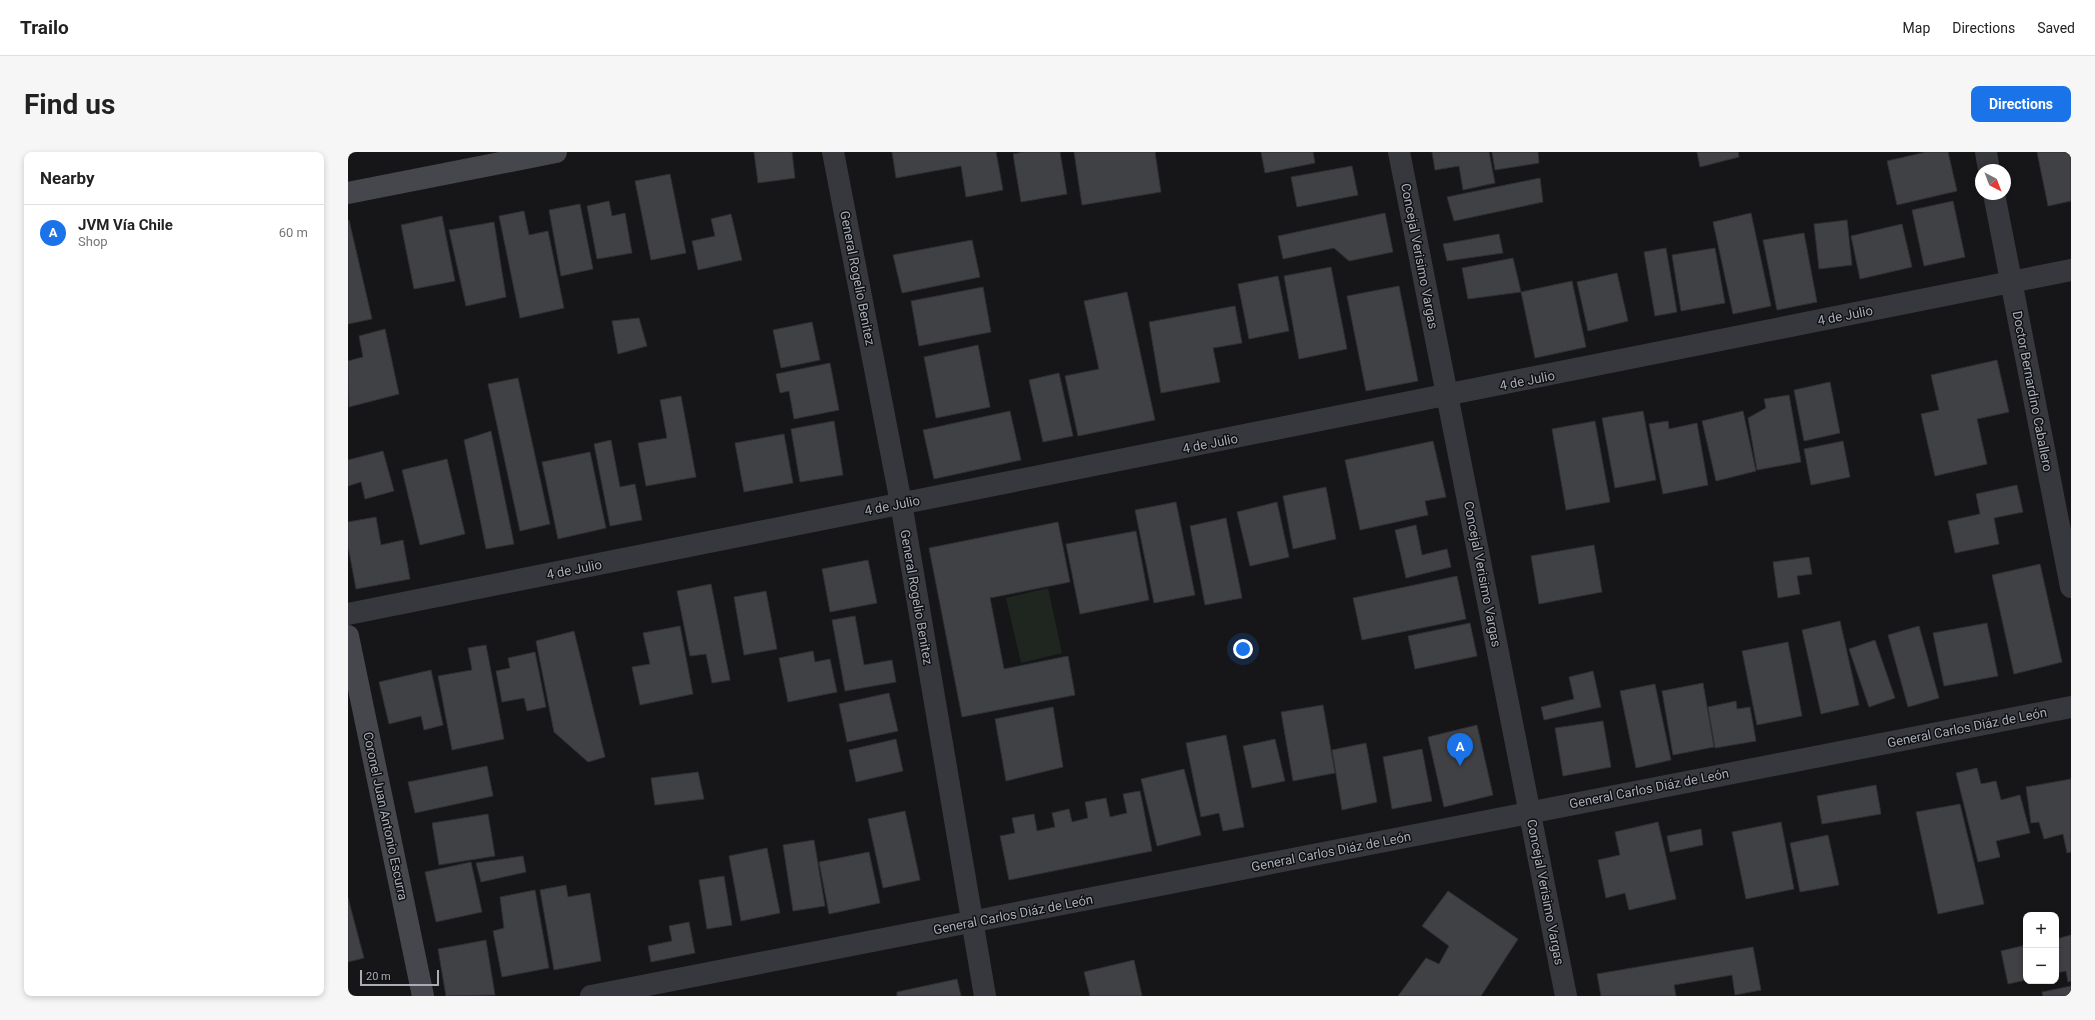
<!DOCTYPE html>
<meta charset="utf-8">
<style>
:root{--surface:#fff;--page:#f6f6f6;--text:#222;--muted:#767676;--line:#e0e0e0;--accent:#1a73e8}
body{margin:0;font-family:Roboto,sans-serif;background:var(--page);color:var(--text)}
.controls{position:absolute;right:12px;bottom:12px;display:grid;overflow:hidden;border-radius:8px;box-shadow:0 2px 6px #0003}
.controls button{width:36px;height:36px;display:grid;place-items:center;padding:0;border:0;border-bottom:1px solid var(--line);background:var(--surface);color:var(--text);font:20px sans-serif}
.compass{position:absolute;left:1627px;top:12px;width:36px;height:36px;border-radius:50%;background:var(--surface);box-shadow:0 2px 6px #0003;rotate:138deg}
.scale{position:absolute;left:12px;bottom:10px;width:79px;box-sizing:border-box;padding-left:4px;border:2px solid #a8adb8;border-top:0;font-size:11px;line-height:14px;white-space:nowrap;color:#a8adb8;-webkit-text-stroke:3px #111113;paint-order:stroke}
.you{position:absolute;left:895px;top:497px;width:14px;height:14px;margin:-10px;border:3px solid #fff;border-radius:50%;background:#1a73e8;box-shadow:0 0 0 6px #1a73e833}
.badge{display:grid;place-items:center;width:26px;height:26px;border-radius:50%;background:var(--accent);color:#fff;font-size:13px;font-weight:700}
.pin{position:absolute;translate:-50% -33px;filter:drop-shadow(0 1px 2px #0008)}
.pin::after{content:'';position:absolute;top:21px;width:14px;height:12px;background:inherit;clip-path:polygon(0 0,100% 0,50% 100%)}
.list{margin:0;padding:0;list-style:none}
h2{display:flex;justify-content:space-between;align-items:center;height:52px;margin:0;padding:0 16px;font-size:17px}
h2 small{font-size:13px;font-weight:400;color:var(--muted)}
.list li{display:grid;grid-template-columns:26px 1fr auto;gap:12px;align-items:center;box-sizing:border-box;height:56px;padding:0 16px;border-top:1px solid var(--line)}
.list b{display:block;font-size:15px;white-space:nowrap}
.list p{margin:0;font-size:13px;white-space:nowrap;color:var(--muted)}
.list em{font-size:13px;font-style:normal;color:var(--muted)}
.map{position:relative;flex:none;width:1723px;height:844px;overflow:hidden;border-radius:8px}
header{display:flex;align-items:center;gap:24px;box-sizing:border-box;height:56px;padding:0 20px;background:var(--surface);border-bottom:1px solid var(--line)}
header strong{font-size:19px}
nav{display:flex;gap:22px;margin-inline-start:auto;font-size:14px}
.intro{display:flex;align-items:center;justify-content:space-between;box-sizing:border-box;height:96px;padding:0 24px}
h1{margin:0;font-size:28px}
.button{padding:10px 18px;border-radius:8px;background:var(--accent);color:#fff;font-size:14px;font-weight:700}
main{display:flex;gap:24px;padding:0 24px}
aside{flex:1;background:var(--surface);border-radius:8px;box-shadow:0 2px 6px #0003}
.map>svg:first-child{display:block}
</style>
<header>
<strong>Trailo</strong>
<nav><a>Map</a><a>Directions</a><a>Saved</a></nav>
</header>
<div class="intro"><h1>Find us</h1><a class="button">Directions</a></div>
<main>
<aside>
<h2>Nearby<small></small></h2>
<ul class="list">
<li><span class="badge">A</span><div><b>JVM Vía Chile</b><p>Shop</p></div><em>60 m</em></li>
</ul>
</aside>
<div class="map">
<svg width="1723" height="844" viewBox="0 0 1723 844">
<rect width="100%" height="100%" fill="#161618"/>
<!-- green -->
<path fill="#1e261f" d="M700,436L714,501L673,511L658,446Z"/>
<!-- building -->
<path fill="#404145" stroke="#303034" d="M406,0H444L447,26L410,31Z
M544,0H648L655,38L618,45L613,14L548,26Z
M676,0H712L719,42L673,50L665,2Z
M726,0H807L813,40L734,53Z
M913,0H965L967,11L917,21Z
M1084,0H1141L1147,31L1115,38L1111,14L1087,18Z
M1144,0H1190L1191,11L1147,18Z
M1349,0H1390L1391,5L1352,15Z
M1578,0H1600L1609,39L1549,53L1539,9Z
M1689,0H1723V49L1700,54Z
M1004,14L1010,43L949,55L943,25Z
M322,22L338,101L303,108L287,29Z
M1192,26L1195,50L1106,69L1099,45Z
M261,49L264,64L277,61L284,101L249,107L239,54Z
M1605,49L1617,105L1576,114L1564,58Z
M232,52L245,117L213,124L201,58Z
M176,59L181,83L200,79L216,156L172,166L151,64Z
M1037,61L1045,100L1001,109L986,96L935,107L930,84Z
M1403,61L1423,154L1385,162L1365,70Z
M383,62L394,108L350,118L344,89L367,84L363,67Z
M94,64L107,129L66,137L53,73Z
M1,68L24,167L0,172V69Z
M1499,68L1504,113L1471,117L1466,72Z
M146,70L158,145L118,154L101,78Z
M1554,72L1564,115L1512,127L1503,84Z
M1456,81L1469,150L1429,158L1415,88Z
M1151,82L1155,101L1099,109L1095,92Z
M624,88L632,125L554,141L545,103Z
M1318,96L1329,160L1307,164L1296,100Z
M1367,96L1377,151L1333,159L1324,103Z
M1165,106L1173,140L1120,147L1114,116Z
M983,115L999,197L951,207L936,124Z
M1269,121L1280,169L1240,179L1229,130Z
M930,124L941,179L901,187L890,132Z
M1224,129L1238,195L1187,206L1173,140Z
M1051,134L1070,229L1018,239L999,144Z
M635,135L643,180L571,194L563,149Z
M779,140L807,268L730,284L717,224L751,217L736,149Z
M887,154L894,191L865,196L872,230L813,241L801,170Z
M291,166L299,194L270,202L264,169Z
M464,170L472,208L433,216L425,178Z
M37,177L51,242L1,255L0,209L15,205L11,184Z
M630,193L642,255L588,266L576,205Z
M1649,208L1661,260L1629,267L1639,312L1587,324L1573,262L1591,258L1583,223Z
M482,211L491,258L446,267L441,239L432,241L428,222Z
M711,221L725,284L695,290L681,228Z
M170,226L202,372L172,379L140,232Z
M1482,230L1492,281L1456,289L1446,238Z
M1441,243L1453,310L1409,318L1400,266L1418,256L1416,247Z
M333,244L348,325L298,334L290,291L319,286L312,248Z
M662,259L673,308L586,327L575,278Z
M1295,259L1308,328L1267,336L1254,266Z
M1395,259L1408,319L1368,329L1354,269Z
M486,269L495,323L452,330L443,277Z
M1247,269L1262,350L1218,358L1204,277Z
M1320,269L1321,277L1349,271L1360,333L1315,342L1301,272Z
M143,279L166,392L138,397L116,288Z
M436,282L445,331L396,340L387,291Z
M263,288L272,335L287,332L294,368L262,374L246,292Z
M1085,289L1098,345L1077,349L1080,363L1012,378L997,308Z
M1495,289L1502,325L1463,333L1456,297Z
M35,299L46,339L17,347L13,330L0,334V308Z
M242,300L258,376L210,387L194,310Z
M99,307L117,382L72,393L54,318Z
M1669,333L1675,360L1646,366L1651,392L1607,401L1600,369L1632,362L1628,342Z
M978,335L988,387L945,397L935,344Z
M828,350L847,443L806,451L787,358Z
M929,350L941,405L902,414L889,360Z
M28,365L33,393L55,388L62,427L8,437L0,394V370Z
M878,366L894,446L857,453L842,374Z
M710,370L722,430L642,446L656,517L720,504L727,543L614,565L581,396Z
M1068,373L1074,403L1099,397L1103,415L1058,426L1047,378Z
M788,379L801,448L732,462L718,392Z
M1246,393L1254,440L1191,452L1183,404Z
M1461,405L1464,422L1449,424L1452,442L1430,446L1425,410Z
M520,408L529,451L482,460L474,417Z
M1692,412L1714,510L1666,522L1644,423Z
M1109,424L1118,467L1014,488L1005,446Z
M363,432L382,528L364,531L358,502L342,504L329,439Z
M418,439L429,497L396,503L386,445Z
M507,464L516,513L544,508L548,530L497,539L484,468Z
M1492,469L1511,553L1473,562L1454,478Z
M1122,471L1129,504L1067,517L1060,484Z
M1639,471L1650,524L1596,534L1585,481Z
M332,474L345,542L292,553L284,515L302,512L295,481Z
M1571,474L1591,546L1560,555L1540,483Z
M226,479L257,605L240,610L206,580L188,489Z
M1527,488L1547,546L1521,555L1501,497Z
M1440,490L1454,564L1409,573L1394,499Z
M138,493L156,587L104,598L90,524L124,518L120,496Z
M465,499L467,510L482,507L489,540L440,550L431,506Z
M187,500L198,555L179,559L176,546L154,550L148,519L162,516L160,506Z
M83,518L95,573L76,578L73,564L41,572L31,530Z
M1245,519L1253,555L1196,568L1193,555L1226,547L1221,525Z
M1355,531L1366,595L1325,603L1314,539Z
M1307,532L1323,608L1288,616L1272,539Z
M541,541L550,579L499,590L491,552Z
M1388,549L1389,557L1402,555L1408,589L1367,596L1360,555Z
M975,553L987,621L945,629L933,560Z
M705,555L715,615L658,629L647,567Z
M1255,569L1263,615L1215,624L1207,576Z
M1129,573L1145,643L1096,655L1080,585Z
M878,583L896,675L875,679L871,661L853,665L838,591Z
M548,587L555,619L508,630L501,598Z
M927,587L937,629L904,636L895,594Z
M1018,591L1029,650L994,658L984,598Z
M1074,597L1084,649L1044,657L1035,605Z
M139,614L145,644L67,661L60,630Z
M1629,616L1633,632L1648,629L1653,648L1672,643L1682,681L1648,689L1652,705L1630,710L1608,621Z
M836,617L853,683L809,694L793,627Z
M350,620L356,647L307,653L303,626Z
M1723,627V700L1719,701L1715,682L1696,687L1691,670L1683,671L1678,635Z
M1528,633L1533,662L1474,672L1469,644Z
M792,639L804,699L661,728L652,684L667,681L664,666L686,662L689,679L707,675L704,661L721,657L724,670L740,666L737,650L758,646L762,665L779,661L775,642Z
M1612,652L1636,752L1590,762L1568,660Z
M557,659L572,728L535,736L520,667Z
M140,662L147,704L91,713L84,671Z
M1310,670L1328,747L1281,758L1277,741L1258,746L1250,708L1272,703L1267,680Z
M1433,670L1446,737L1398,747L1384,680Z
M1353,677L1355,693L1322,700L1319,684Z
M1480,683L1491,733L1452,740L1442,691Z
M466,688L477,754L445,759L435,693Z
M419,696L432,761L393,769L381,704Z
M521,700L532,751L481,762L471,710Z
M175,704L178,720L133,730L128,711Z
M123,710L134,760L88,770L77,720Z
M376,724L384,773L359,777L351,728Z
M218,733L220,745L242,741L253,809L206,818L192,738Z
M187,738L201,816L154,825L145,779L156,776L152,745Z
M1100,739L1170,787L1133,844H1050L1078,806L1091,812L1101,794L1074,774Z
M0,746L16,806L0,810Z
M341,770L347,801L303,810L300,794L324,789L321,774Z
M1723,783V829L1720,830L1718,819L1708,821V787Z
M138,788L147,843L98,844L90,797Z
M1678,793V828L1660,832L1653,799Z
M1405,795L1413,838L1387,843L1384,823L1326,833L1328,844H1253L1249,822Z
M786,808L794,844H742L736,820Z
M609,827L613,844H549V840Z
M1723,834V844H1695L1694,840Z"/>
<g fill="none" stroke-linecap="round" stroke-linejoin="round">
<!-- street -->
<path stroke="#37383d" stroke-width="22" d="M485,0L553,351L637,844
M1051,0L1218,844
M1638,0L1641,18
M1646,42L1723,435
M0,462L1723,118
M243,844L1723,555"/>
<!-- secondary -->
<path stroke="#45474d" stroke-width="22" d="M0,41L208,0
M0,484L75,844"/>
</g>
<g text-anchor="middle" stroke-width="3" stroke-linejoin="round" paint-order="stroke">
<!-- street labels -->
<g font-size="13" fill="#a8adb8" stroke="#111113">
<text transform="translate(1072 104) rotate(79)" y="5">Concejal Verisimo Vargas</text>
<text transform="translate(510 126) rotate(79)" y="5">General Rogelio Benitez</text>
<text transform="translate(1497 163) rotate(-11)" y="5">4 de Julio</text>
<text transform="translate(1179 228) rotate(-11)" y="5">4 de Julio</text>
<text transform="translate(1685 239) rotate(79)" y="5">Doctor Bernardino Caballero</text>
<text transform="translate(862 291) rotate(-11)" y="5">4 de Julio</text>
<text transform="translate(544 353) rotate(-11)" y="5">4 de Julio</text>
<text transform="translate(226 417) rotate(-11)" y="5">4 de Julio</text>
<text transform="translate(1135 422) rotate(79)" y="5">Concejal Verisimo Vargas</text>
<text transform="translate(569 445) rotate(80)" y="5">General Rogelio Benitez</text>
<text transform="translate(1619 575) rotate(-11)" y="5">General Carlos Diáz de León</text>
<text transform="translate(1301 636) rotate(-11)" y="5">General Carlos Diáz de León</text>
<text transform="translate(38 664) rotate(78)" y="5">Coronel Juan Antonio Escurra</text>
<text transform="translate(983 699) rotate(-11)" y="5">General Carlos Diáz de León</text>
<text transform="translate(1198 740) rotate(79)" y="5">Concejal Verisimo Vargas</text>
<text transform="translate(665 762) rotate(-11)" y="5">General Carlos Diáz de León</text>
</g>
</g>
</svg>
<div class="controls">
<button>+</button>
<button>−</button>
</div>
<svg class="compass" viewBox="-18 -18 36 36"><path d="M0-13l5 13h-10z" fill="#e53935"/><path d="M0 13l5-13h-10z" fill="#767676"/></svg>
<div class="scale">20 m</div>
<div class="you"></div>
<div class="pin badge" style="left:1112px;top:614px">A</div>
</div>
</main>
